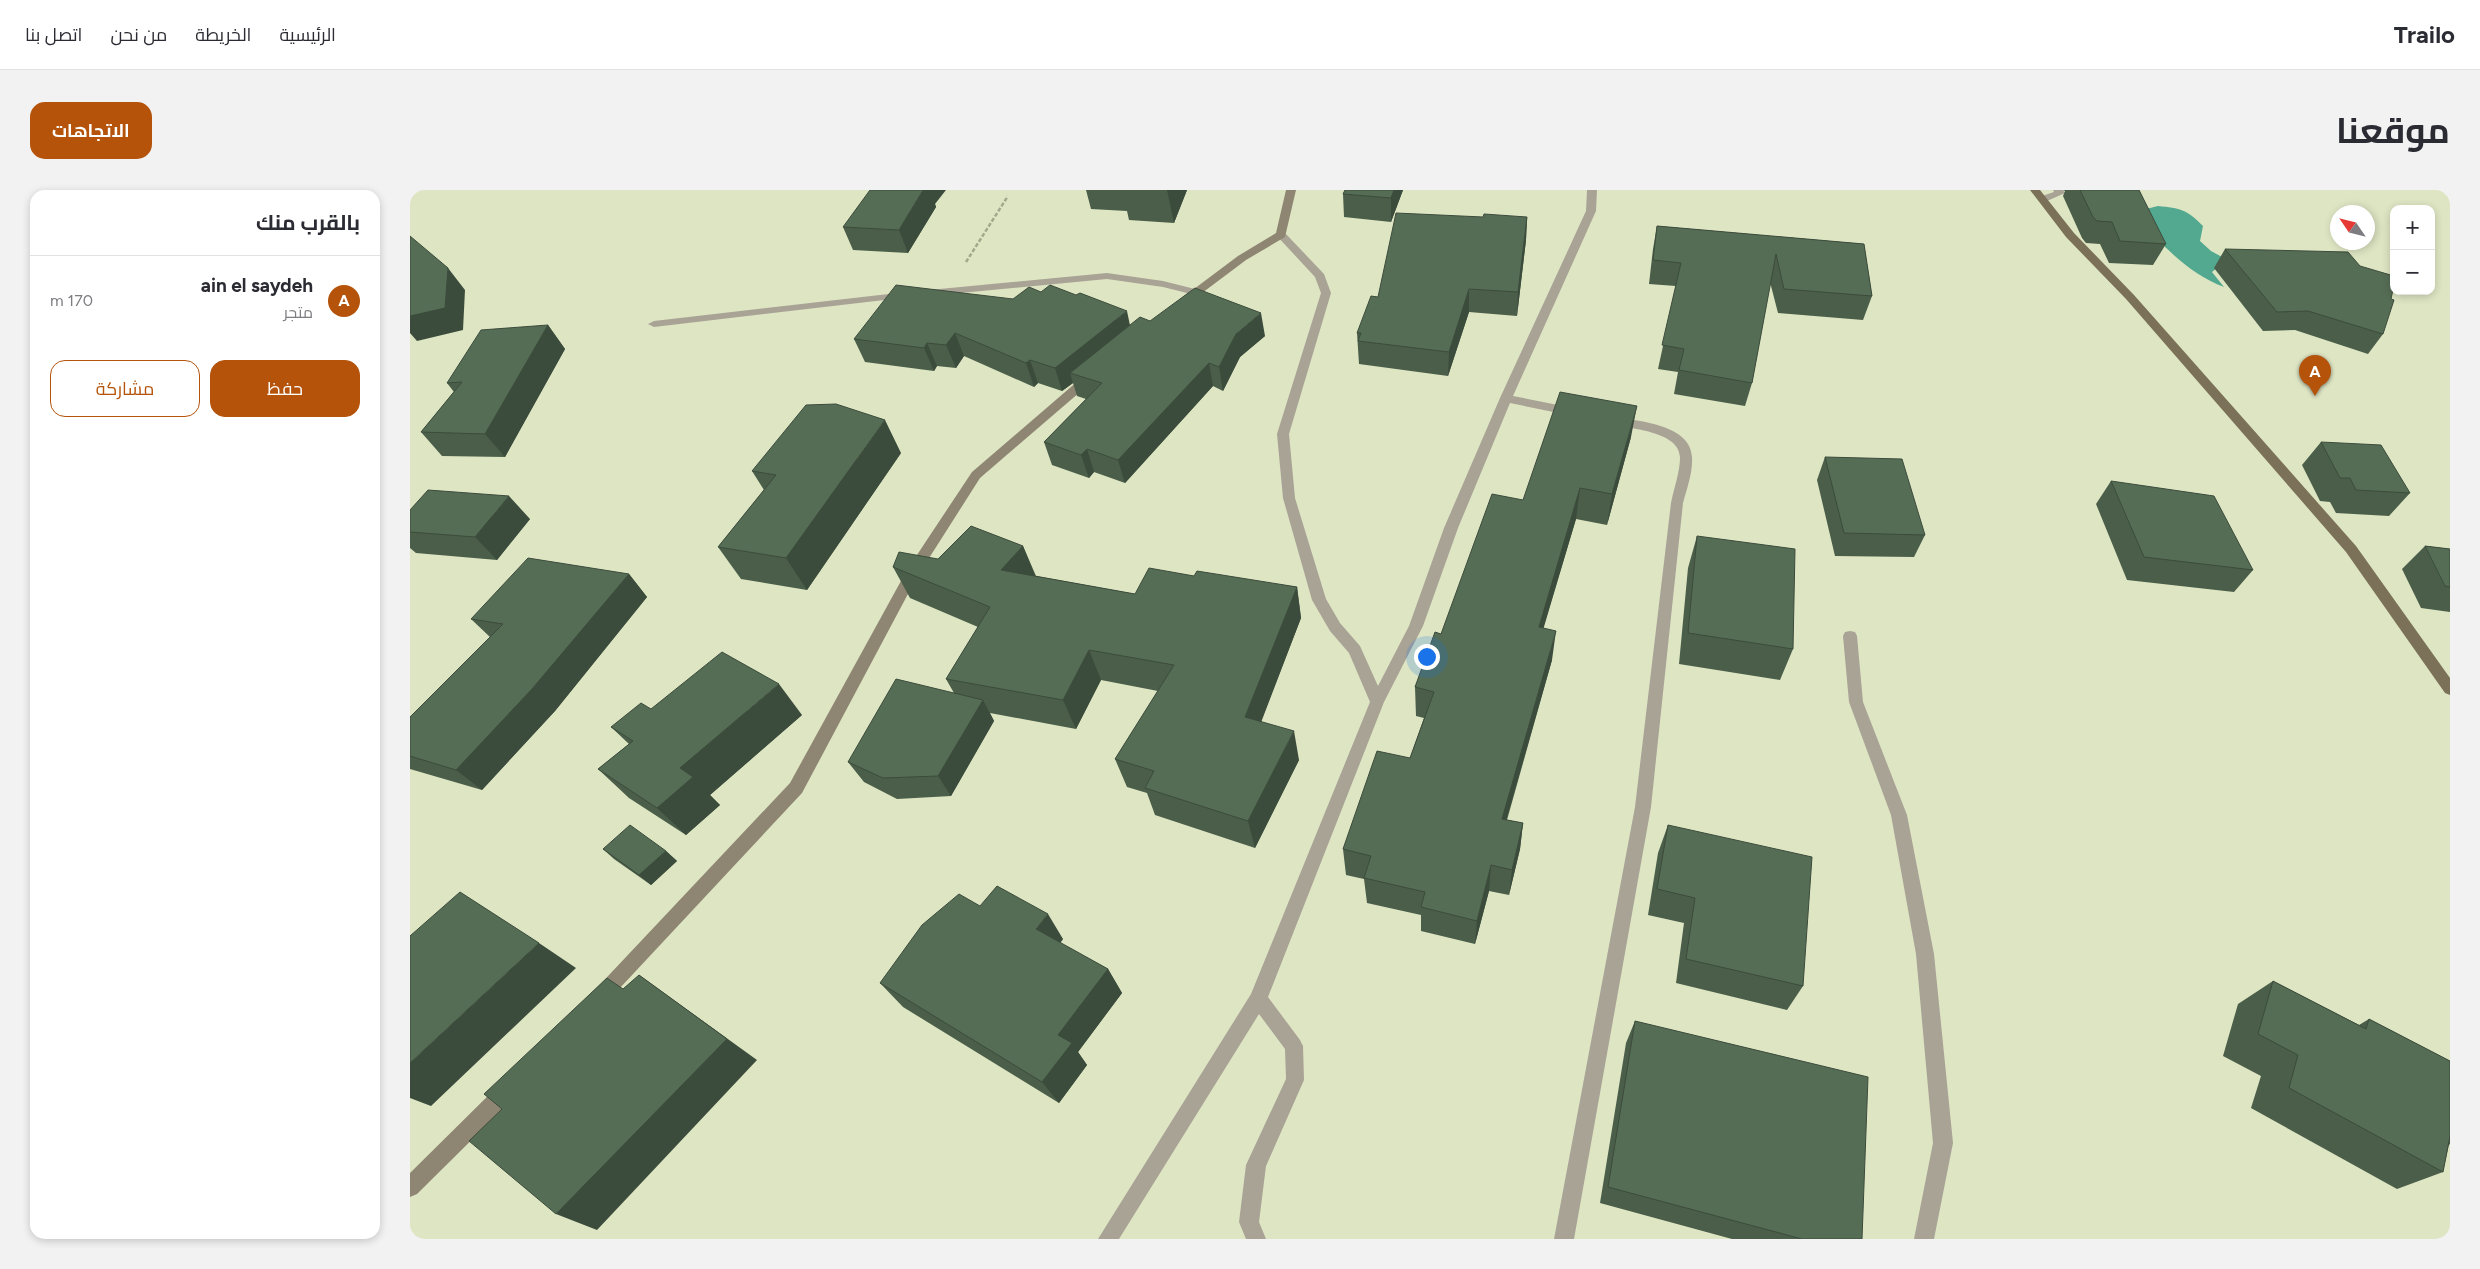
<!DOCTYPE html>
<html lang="ar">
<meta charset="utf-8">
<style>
:root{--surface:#fff;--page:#f2f2f3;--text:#2b2b33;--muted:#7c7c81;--line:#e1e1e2;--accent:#b45309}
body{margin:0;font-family:Figtree,Cairo,sans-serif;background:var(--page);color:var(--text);direction:rtl}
.controls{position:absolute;right:15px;top:15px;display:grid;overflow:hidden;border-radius:10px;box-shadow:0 2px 8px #0003}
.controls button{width:45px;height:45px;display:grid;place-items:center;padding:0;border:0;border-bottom:1px solid var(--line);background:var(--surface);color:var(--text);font:25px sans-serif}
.compass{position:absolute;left:1920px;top:15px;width:45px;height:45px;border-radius:50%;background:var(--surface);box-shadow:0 2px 8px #0003;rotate:305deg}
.you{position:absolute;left:1016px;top:466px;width:18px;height:18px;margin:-12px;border:4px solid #fff;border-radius:50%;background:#1a73e8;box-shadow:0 0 0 8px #1a73e833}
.badge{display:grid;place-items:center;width:32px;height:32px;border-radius:50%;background:var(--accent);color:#fff;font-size:16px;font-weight:700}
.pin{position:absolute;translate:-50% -41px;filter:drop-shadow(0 1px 2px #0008)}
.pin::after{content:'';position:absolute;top:26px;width:18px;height:15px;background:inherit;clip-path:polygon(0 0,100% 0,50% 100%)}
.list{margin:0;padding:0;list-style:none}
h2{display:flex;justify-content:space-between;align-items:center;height:65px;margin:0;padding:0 20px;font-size:21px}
h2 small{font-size:16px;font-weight:400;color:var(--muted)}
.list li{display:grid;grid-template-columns:32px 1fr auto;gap:15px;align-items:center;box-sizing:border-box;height:90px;padding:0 20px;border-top:1px solid var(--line)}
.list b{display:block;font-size:19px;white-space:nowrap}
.list p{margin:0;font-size:16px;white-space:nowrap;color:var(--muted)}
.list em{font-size:16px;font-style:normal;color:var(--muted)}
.actions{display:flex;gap:10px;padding:15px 20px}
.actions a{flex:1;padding:11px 0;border:1px solid var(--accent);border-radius:15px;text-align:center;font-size:18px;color:var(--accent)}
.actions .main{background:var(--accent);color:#fff}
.map{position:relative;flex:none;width:2040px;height:1049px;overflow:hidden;direction:ltr;border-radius:15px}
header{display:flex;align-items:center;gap:30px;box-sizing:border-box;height:70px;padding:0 25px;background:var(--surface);border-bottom:1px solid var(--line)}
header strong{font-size:24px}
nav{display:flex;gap:28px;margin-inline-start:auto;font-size:18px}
.intro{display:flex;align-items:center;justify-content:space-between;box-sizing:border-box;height:120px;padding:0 30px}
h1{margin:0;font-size:35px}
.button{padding:12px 22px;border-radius:15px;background:var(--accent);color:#fff;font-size:18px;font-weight:700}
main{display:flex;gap:30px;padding:0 30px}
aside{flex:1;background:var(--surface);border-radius:15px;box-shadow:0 2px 8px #0003}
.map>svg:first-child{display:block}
</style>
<header>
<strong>Trailo</strong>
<nav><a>الرئيسية</a><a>الخريطة</a><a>من نحن</a><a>اتصل بنا</a></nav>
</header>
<div class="intro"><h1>موقعنا</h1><a class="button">الاتجاهات</a></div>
<main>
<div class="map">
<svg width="2040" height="1049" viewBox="0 0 2040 1049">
<rect width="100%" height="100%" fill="#dee5c3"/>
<!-- water -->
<path fill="#52a990" d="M1748,16C1770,18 1778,20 1793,36L1790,51L1801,61L1825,74L1813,73L1802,82L1814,97C1777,83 1753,55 1726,27L1732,20Z"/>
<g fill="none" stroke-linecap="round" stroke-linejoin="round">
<!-- path -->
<path stroke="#a3a88d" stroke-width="2.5" stroke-dasharray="4 2" stroke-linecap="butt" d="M556,72L598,6"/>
<!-- service -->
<path fill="#a9a396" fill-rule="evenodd" d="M1643,0H1653L1655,3L1637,11H1629V7L1644,2Z"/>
<!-- minor -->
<path fill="#a9a396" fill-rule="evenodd" d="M1177,0H1187L1186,21L1103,206L1163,218L1169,222L1163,226L1100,213L1048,338L1013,436L974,512L858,807L890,850L893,856L894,890L856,976L849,1032L856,1049H836L829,1032L836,975L876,889L875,859L849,824L709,1049H688L841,804L960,512L939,463L920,441L902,410L873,308L867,244L911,103L905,87L866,45L867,43H875L914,84L921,103L879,244L885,308L916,409L930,433L950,456L968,496L999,436L1034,338L1090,208L1176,21Z
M697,83L753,91L789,100L790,102L785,105L753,97L697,89L519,106L514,103L519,100Z
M496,102L500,103V107L244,137L238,134L244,131Z
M1205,227C1229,231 1281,235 1282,267C1283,282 1277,298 1273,313L1241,617L1164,1049H1144L1225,617L1261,313C1264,298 1270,282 1270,267C1269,241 1220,239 1201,234L1199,231Z
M1440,441L1445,442L1447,446L1453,512L1497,625L1524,764L1543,953L1524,1049H1504L1523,953L1506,764L1481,625L1439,512L1433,446L1435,442Z"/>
<!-- secondary -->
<path fill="#8e8672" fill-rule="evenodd" d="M876,0H886L875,47L836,70L776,115H768V111L828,66L866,43Z
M680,183L686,187L684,190L570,288L507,387L392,603L195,814L189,816L183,814L180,808L183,802L380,593L497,380L562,282L676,184Z
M99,890L106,892L108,899L106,906L7,1004L0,1007V983L92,892Z"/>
<!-- primary -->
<path fill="#7b7158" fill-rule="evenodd" d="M1620,0H1630L1664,43L1724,105L1946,356L2040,488V505L2035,503L1936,362L1716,109L1656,47Z"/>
</g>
<!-- wall -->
<path fill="#4a5e49" d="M676,0H777L764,33L719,30L717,21L681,19Z
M935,0H993L981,32L934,27L933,4Z
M1653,0H1729L1756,54L1743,75L1699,73L1690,54L1676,53L1672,48L1653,6L1655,1Z
M525,14L526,17L498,63L443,60L433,37Z
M1073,27H1117L1116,50L1107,126L1059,122L1038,186L949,174L947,143L968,107Z
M1247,36L1454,54L1462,106L1453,130L1368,123L1360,92L1342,193L1335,216L1264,204L1268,182L1248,179L1266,96L1239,94L1243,59Z
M1815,59L1950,76L1973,144L1958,164L1885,140L1853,141L1804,78Z
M631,102L720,135L740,131L855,146L830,167L813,201L803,196L715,293L684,282L679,288L642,275L634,252L676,209L667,206L663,193L652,201L628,193L624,197L554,166L546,178L527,176L524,181L455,172L444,149Z
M138,135L155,159L95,267L32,266L11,242L44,202L37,193Z
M1221,247L1197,335L1166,329L1133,438L1142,470L1097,630L1113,633L1110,659L1099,705L1079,701L1065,754L1011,741V725L957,713L954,689L936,685L933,659L1000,568L1014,528L1006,526L1005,497L1031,444L1113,310Z
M1911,252L2000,303L1979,326L1926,323L1920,312L1910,311L1892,275Z
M491,263L397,400L331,389L308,357L354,300L342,281Z
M1415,267L1515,345L1504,367L1425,366L1407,290Z
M1701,291L1843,380L1824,402L1717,390L1686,314Z
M0,320L120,329L87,370L6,363L0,358Z
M1287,346L1383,459L1370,490L1269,474L1278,378Z
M613,356L626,386L725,404L784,386L887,397L891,428L851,531L889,570L845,658L745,625L737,603L717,597L705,569L748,501L691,490L666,539L580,523L584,531L541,606L487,609L454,592L438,572L544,503L536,489L568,437L500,408L483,377L528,369Z
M2015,356L2040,359V422L2011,418L1992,379Z
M219,384L237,407L145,521L72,600L0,579V527L80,447L61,429Z
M241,519L392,525L300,605L310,615L276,645L219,608L188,579L219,554L201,537Z
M1258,635L1393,796L1377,820L1266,793L1274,733L1238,725L1248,663Z
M193,659L256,661L267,671L241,695L204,669Z
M570,716L653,749L650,753L698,779L712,803L668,862L677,875L649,913L493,817L470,793Z
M1863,791L1949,835L1959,829L2040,871V955L2039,954L2033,982L1987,999L1841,918L1851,886L1813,866L1828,814Z
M1225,831L1452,1049H1322L1190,1013L1216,853Z"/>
<!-- shaded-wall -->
<path fill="#3c4c3c" d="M513,0H536L525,14L526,17L498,63L489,40Z
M757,0H777L764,33Z
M984,0H993L981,32V8Z
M1117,27L1116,50L1107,126L1108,102Z
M38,78L55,100L53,140L7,151L0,143V112Z
M1059,99V122L1038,186L1039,162Z
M717,121L722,145L660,183L663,193L652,201L645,178Z
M851,123L855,146L830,167L813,201L809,177L826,144Z
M138,135L155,159L95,267L75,244Z
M545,143L554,166L546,178L536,155Z
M517,153L527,176L524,181L514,158Z
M620,170L628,193L624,197L616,173Z
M799,173L803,196L715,293L708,270Z
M1227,216L1221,247L1197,335L1202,304Z
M475,230L491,263L397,400L376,368Z
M677,259L684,282L679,288L671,265Z
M1170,298L1166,329L1125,467L1129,437Z
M99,306L120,329L87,370L65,347Z
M613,356L626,388L591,380Z
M219,384L237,407L145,521L72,600L46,580Z
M887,397L891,428L842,556L835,527Z
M1146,441L1142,470L1089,655L1092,629Z
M679,460L691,490L666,539L653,510Z
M369,494L392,525L300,605L310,615L276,645L247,618L270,578Z
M573,510L584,531L541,606L528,586Z
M884,541L889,570L845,658L838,631Z
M1113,633L1110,659L1099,705L1102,680Z
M256,661L267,671L241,695L229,685Z
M1081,675L1079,701L1065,754L1067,731Z
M638,724L653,749L642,764L626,739Z
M129,753L166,778L21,916L0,908V873Z
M698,779L712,803L668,862L677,875L649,913L632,892L648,845Z
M229,785L347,870L187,1040L146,1024Z"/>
<!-- building -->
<path fill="#566d55" stroke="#3c4c3c" d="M460,0H513L489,40L433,37Z
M935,0H984L981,8L933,4Z
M1670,0H1729L1756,54L1710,51L1702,32L1687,31L1683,27Z
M986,23L1073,27L1074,24L1117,27L1108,102L1059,99L1039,162L948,151L951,143H947L961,106L968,107Z
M1247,36L1454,54L1462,106L1374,99L1366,64L1342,193L1269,180L1274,159L1252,155L1271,73L1243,70Z
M0,46L38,78L35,118L0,126Z
M1815,59L1938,62L1950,76L1984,86V95L1981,109L1984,110L1973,144L1898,121L1867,122Z
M486,95L603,109L619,97L631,102L640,95L666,105L670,103L717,121L645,178L620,170L616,173L545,143L536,155L517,153L514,158L444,149Z
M785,98L851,123L826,144L809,177L799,173L708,270L677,259L671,265L634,252L692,193L660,183L730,127L740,131Z
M138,135L75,244L11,242L52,192L37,193L71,140Z
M1150,202L1227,216L1202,304L1170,298L1129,437L1146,441L1092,629L1113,633L1102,680L1081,675L1067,731L1011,717L1015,702L954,688L961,666L933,659L967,561L1000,568L1024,502L1005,497L1025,442L1031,444L1082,304L1113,310Z
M426,214L475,230L376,368L308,357L366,285L342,281L396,215Z
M1911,252L1971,255L2000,303L1946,300L1940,288H1930Z
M1415,267L1492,269L1515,345L1434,343Z
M1701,291L1804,306L1843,380L1734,367Z
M18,300L99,306L65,347L0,342V320Z
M561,336L613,356L591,380L725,404L739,378L784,386L787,381L887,397L835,527L884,541L838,631L735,598L744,581L705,569L764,475L679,460L653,510L536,489L580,417L483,377L489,362L528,369Z
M1287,346L1385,359L1383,459L1278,443Z
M2015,356L2040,359V397L2035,396Z
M118,368L219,384L122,499L46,580L0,566V527L93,434L61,429Z
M312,462L369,494L270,578L283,587L247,618L188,579L223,551L201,537L231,513L241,519Z
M486,489L573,510L528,586L473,588L438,572Z
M220,635L256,661L229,685L193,659Z
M1258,635L1402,667L1393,796L1276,769L1285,708L1247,699Z
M587,696L638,724L626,739L698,779L648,845L662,853L632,892L470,793L512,735L549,704L570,716Z
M50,702L129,753L0,873V746Z
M229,785L317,849L146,1024L59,951L92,919L74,904L197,788L213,799Z
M1863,791L1956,839L1959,829L2040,871V946L2033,982L1879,898L1888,865L1848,844Z
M1225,831L1458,887L1452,1049H1392L1198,997Z"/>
</svg>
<div class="controls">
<button>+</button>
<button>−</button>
</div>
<svg class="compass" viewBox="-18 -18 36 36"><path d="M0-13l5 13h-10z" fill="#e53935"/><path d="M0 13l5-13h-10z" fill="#7c7c81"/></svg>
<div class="you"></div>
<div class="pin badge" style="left:1905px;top:206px">A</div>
</div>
<aside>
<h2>بالقرب منك<small></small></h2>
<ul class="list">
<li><span class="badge">A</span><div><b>ain el saydeh</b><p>متجر</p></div><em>170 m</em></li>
</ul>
<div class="actions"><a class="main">حفظ</a><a>مشاركة</a></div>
</aside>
</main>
